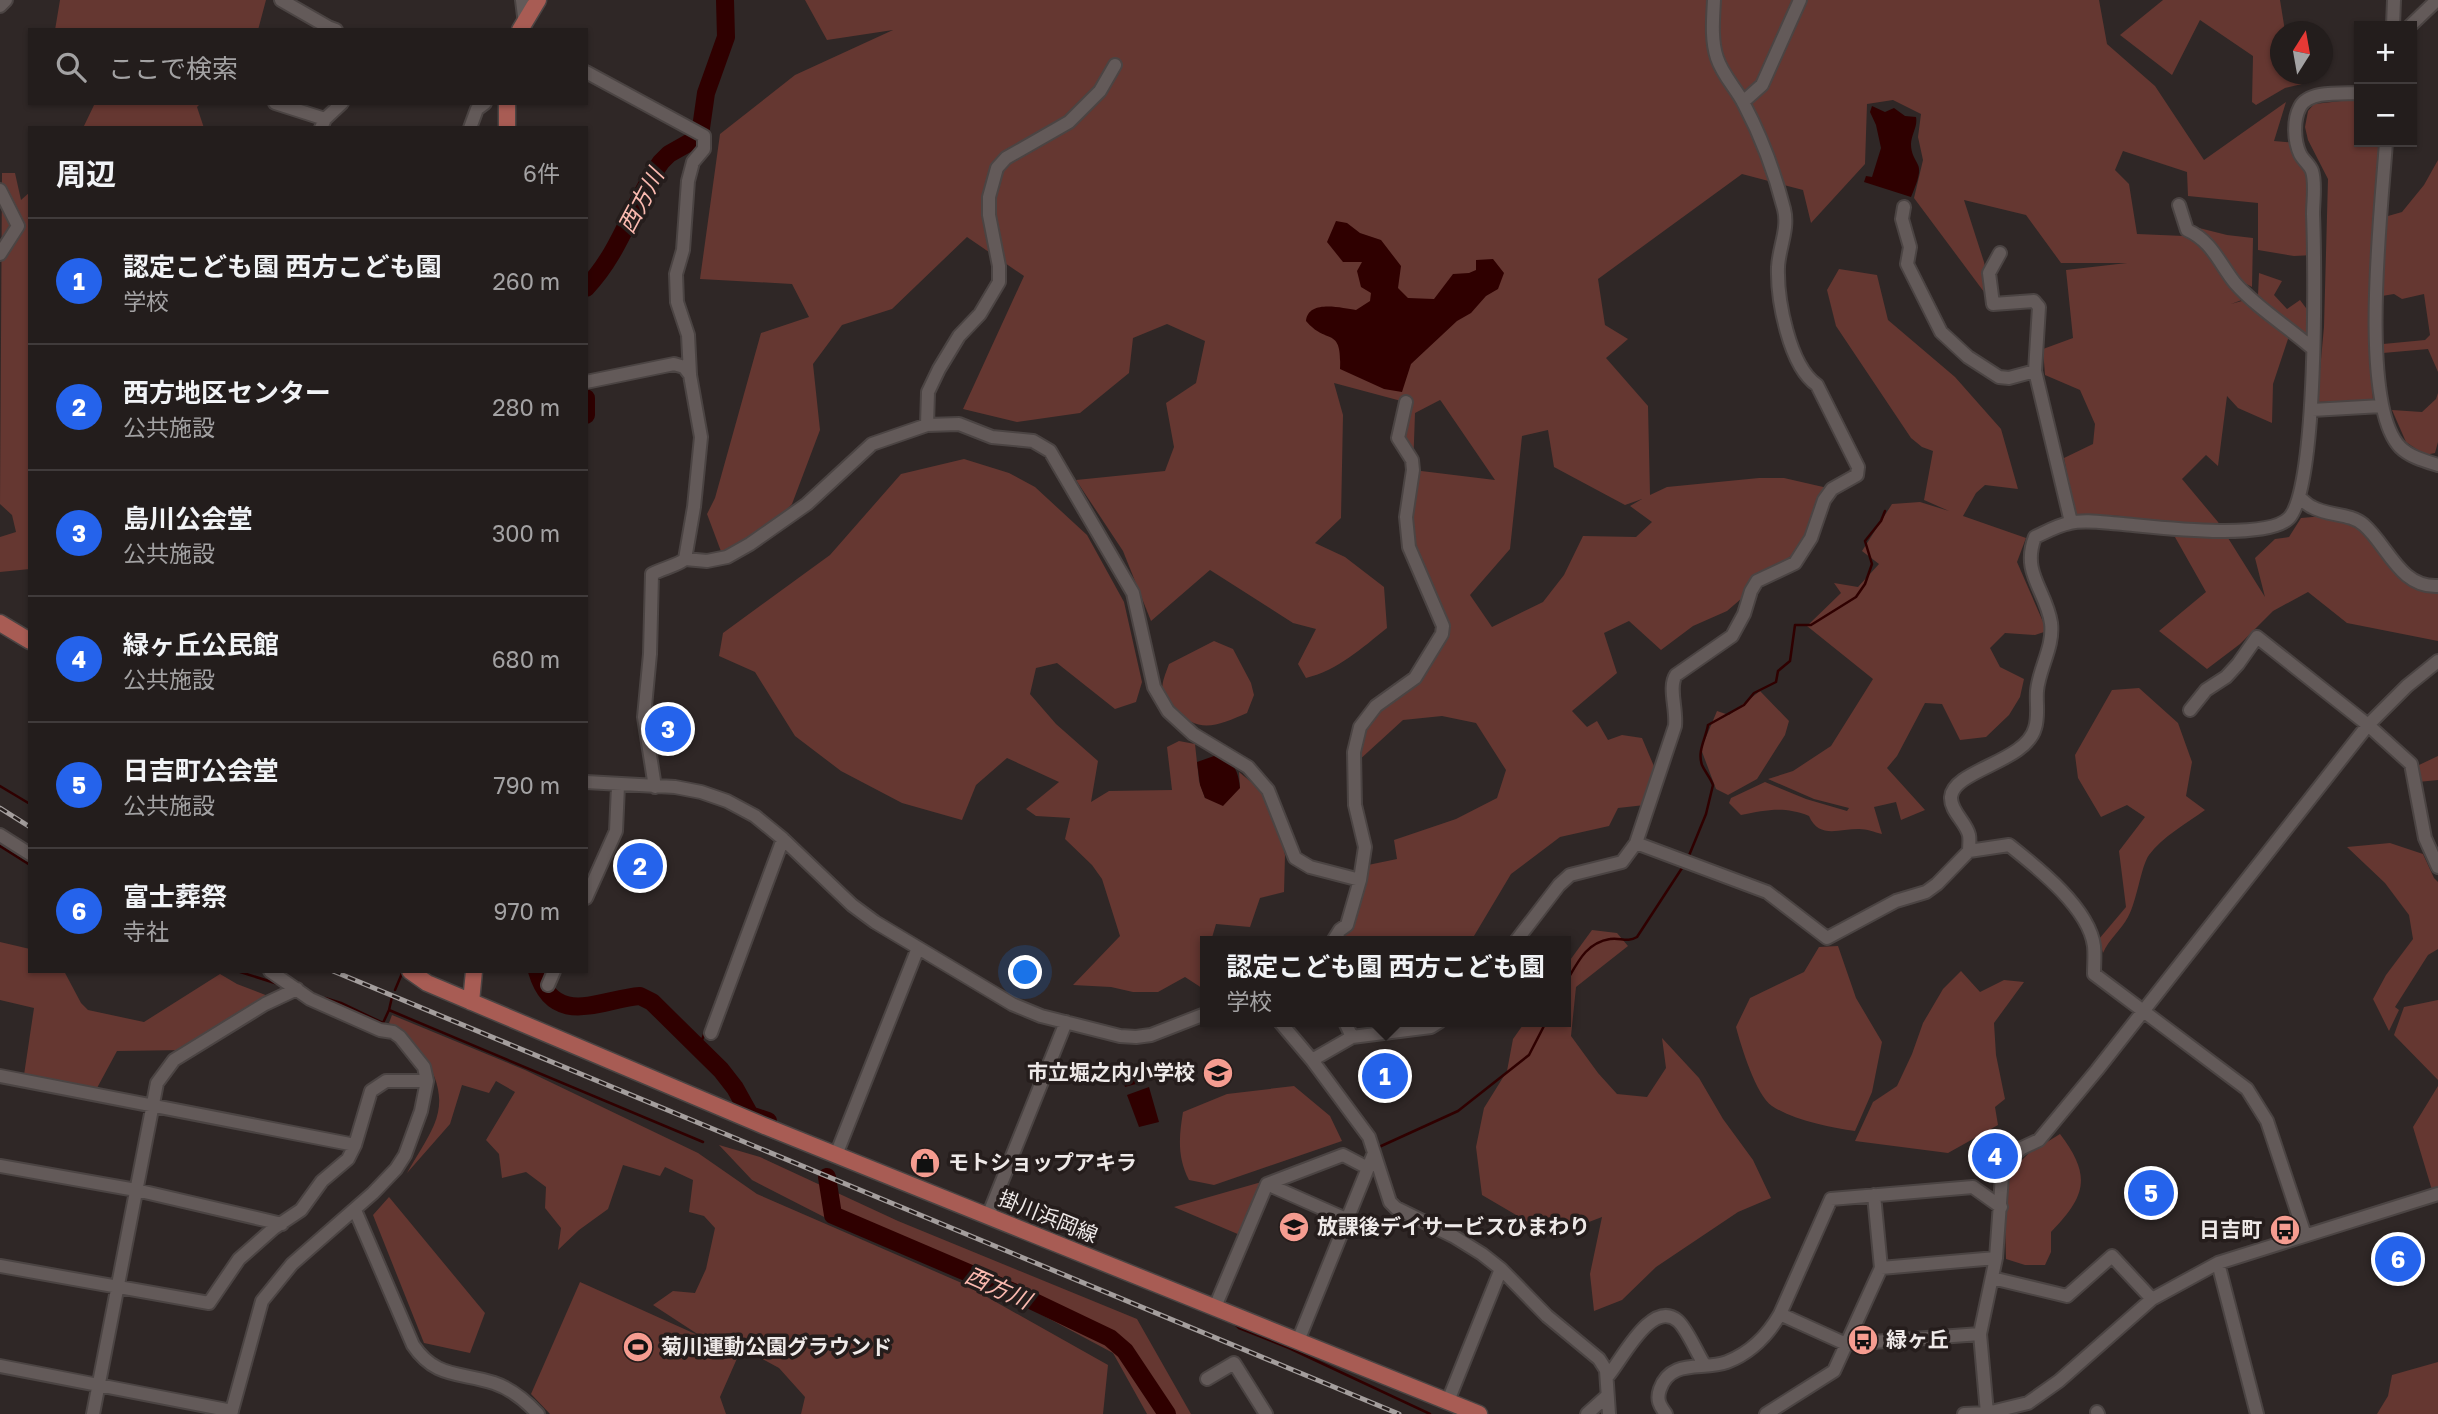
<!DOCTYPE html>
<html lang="ja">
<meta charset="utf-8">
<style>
:root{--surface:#231d1c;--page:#2b2625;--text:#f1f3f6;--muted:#a3a2a3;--line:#403b3b;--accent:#2563eb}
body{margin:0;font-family:"Golos Text","Noto Sans JP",sans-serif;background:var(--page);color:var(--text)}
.controls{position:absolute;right:21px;top:21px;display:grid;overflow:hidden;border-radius:0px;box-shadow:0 2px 5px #0004}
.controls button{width:63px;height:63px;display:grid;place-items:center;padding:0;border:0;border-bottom:2px solid var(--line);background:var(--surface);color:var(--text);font:35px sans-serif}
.compass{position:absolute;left:2270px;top:21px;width:63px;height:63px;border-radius:50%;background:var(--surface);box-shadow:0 2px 5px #0004;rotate:11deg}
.you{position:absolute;left:1026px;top:973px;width:24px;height:24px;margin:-18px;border:5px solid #fff;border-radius:50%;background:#1a73e8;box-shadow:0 0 0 10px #1a73e833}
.badge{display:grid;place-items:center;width:46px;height:46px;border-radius:50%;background:var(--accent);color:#fff;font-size:23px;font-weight:700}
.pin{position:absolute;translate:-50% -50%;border:4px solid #fff;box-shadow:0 2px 7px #0006}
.popup{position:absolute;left:1200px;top:936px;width:371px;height:91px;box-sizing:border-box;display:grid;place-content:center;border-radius:0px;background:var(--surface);filter:drop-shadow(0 2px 5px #0005);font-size:23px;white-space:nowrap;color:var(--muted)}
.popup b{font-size:26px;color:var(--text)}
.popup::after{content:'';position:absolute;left:50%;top:100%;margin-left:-14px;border:14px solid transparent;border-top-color:var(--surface)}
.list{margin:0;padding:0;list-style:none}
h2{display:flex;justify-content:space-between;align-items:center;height:91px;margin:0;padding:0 28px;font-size:30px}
h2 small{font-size:23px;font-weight:400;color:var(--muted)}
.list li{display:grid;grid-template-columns:46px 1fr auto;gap:21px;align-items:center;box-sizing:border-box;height:126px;padding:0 28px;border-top:2px solid var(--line)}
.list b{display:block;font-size:26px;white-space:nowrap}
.list p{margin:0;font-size:23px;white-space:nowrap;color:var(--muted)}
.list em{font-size:23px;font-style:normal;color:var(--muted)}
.icon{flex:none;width:38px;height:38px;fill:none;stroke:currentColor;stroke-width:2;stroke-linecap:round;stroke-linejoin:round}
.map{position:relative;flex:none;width:2438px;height:1414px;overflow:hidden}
.search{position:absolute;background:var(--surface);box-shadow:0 2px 5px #0004;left:28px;top:28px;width:560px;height:77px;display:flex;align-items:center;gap:18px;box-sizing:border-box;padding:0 24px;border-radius:0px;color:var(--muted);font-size:26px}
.panel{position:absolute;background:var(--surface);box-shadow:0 2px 5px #0004;left:28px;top:126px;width:560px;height:847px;border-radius:0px}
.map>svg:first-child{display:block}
</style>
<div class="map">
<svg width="2438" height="1414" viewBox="0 0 2438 1414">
<rect width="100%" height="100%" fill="#2f2726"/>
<!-- green -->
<path fill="#653731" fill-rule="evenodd" d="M60,0H266L258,30H55Z
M805,0H2099L2107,44L2155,86L2204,160L2286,102L2274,141L2297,143L2311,170L2314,255L2294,256L2258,250V203L2188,196L2187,172L2123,151L2115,170L2129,184L2137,234L2184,236L2209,245L2213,244L2195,227L2227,235L2253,238L2252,287L2237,279L2250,297L2231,304L2249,299L2289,336L2273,384L2272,423L2238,408L2227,396L2218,466L2206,455L2182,479L2218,522L2265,597L2255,558L2275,539L2289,537L2301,518L2324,516L2363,527L2406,579L2438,592V641L2347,623L2308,592L2273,611L2240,644L2207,669L2159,631L2206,592L2171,530L2120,516L2075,514L2064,458L2093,444L2095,424L2080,390L2045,375L2043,349L2073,338L2066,270L2127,263H2061L2026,215L1964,200L1984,262L1993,304L1914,198L1923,160L1918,137L1921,114L1893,100L1867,104L1865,164L1811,223L1803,190L1742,174L1598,279L1605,325L1628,339L1606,358L1648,406L1650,495L1667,487L1759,478H1784L1832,489L1822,511L1793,554L1727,611L1693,626L1661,650L1629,621L1604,633L1617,673L1572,711L1587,727L1597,721L1608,740L1622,735L1642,738L1656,771L1645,805L1618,808L1609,826L1560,837L1511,874L1471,941H1337L1368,865L1397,859L1394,840L1456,819L1497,798L1506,770L1476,723L1442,716L1403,720L1357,762L1367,726L1378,711L1405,691L1441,630L1409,547L1413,470L1399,441L1405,402L1334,383L1343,415L1341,518L1315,543L1345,557L1384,587L1387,628C1362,648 1338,670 1306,678L1298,664L1316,629L1293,623L1210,570L1151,621L1123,551L1076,480L1165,471L1174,447L1166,403L1196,383L1205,341L1167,324L1133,338L1129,373L1080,413L1017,422L963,409L1024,276L967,237L892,309L842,325L813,364L820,430L792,504L760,538L722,554L707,514L715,498L761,333L809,317L792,284L700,279L720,134L795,75L893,30L827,40ZM1440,400L1441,401L1495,480L1413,470L1415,413ZM1548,430L1554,467L1625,505L1642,499L1630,506L1652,522L1636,537L1583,536L1564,575L1543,602L1492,627L1470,595L1510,549L1522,436Z
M2163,0H2280L2285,31L2280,32V74H2298L2302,84L2285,88L2256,105L2252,102L2253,56L2200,20L2172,75L2120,35Z
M2359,99V142H2381L2370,353L2373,400L2317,402L2324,327L2328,179L2308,140L2305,127L2308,111L2314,104Z
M95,103H201L197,107L204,128H83Z
M2438,160V372L2428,349L2383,353V344L2425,340L2430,335L2424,294L2402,299L2394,294L2382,296L2381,218L2402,212L2424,185Z
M2,173H15L21,200L30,192V569L0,572V537L16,532L12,515L0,504Z
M1839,269L1877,275L1888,320L1955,377L2001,429L2018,489L1985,485L1976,493L1963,516L2026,538L2017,562L2047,631L2035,635L2005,633L1990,648L2000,667L2024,679L2020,697L2009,715L1986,737L1960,740L1942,704L1925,703L1897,756L1887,768L1925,810L1901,820L1896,802L1874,807L1882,834C1874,832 1867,829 1859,829C1838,829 1819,839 1809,816C1784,806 1767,810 1741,815L1729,803L1731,798L1765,782L1806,799L1847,811L1849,808L1814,799L1768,779L1793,771L1831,746L1873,679L1807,626L1841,593L1834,583L1858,587L1879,564L1862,551L1892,504L1920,502L1949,511L1924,500L1933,451L1922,447L1911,438L1836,326L1827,290Z
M2259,273L2282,281L2274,295L2287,309L2300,300L2309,312L2308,341L2258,295Z
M2438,393V442L2435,453L2425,455L2406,442L2392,410L2422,412L2436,399Z
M964,459L1009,473L1035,487L1087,535L1124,602L1142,682L1136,702L1115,709L1057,663L1036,668L1030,694L1056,724L1098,761L1091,802L1109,791L1172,790L1167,747L1179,741L1195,744L1199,781L1205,798L1240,788L1239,772L1262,791L1279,830L1285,855L1284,892L1260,898L1250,927L1216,924L1211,941H1205V990L1185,977L1158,992H1133L1111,987L1073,985L1120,936L1102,879L1092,865L1065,839L1070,818L1036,816L1026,809L1059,782L1007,758L976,785L962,820L902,803L841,771L795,736L755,672L719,656L723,633L830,555L901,474Z
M1214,641L1233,649L1251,683L1254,695L1247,713C1217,726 1198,735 1174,708C1158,690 1161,686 1169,664Z
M2139,688L2178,723L2192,762L2186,796L2205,810C2187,823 2162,837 2149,855C2141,866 2137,901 2128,917C2121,930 2109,939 2103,953L2099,939L2126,907L2119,851L2145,817L2127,805L2101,817L2078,778L2075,755L2112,690Z
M1760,691L1789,721L1785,735L1757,779L1728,795L1716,789L1701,749L1717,711L1729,715Z
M2438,756V780L2418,782L2419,765Z
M2390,843L2423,854L2434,878L2438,882V949L2428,955L2395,1007L2399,1010L2389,1031L2373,999L2386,975L2413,939L2409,915L2385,883L2347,847Z
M1592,930L1617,933L1628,946L1576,987L1571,1036L1598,1073L1617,1094L1647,1097L1666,1068L1662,1038L1699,1078L1723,1119L1753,1160L1771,1198L1738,1212L1656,1267L1622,1300L1594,1311L1590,1274L1602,1217L1552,1236L1482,1195L1476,1147L1484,1108L1507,1071L1513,1039L1525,1022H1565V967Z
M0,942L30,949V971H64L81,1003L88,1010L144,1022L220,974L237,984L268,996L186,1050L117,1051L97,1088L24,1075L34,1008L0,1000Z
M1838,946L1856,998L1882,1042L1872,1092L1855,1131C1831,1128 1793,1120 1772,1106C1756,1095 1741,1046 1736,1027L1750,998L1804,972L1819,947Z
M1961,971L1980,992L2004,980L2024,982L1994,1023L1996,1055L2005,1099L1995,1107L1998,1125L1948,1153L1855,1141L1873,1102L1897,1086L1912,1054L1923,1023L1943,989Z
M2438,1000V1080L2394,1035L2404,1007Z
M392,1015L525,1070L698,1153L757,1194L964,1284L1108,1365L1103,1414H801L805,1397L779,1368L748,1351L739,1354L720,1397L726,1414H550L531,1394L580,1282L702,1337L653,1305L673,1291L695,1293L706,1269L715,1228L704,1216L689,1212L693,1180L665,1167L660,1176L623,1165L608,1209L579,1230L558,1250L561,1228L545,1208L546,1187L526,1172L502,1178L499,1154L486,1140L515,1092L496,1081L489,1093L462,1085L450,1124L407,1173C416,1157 427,1141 434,1125C452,1083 420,1047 389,1023Z
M1294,1086L1330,1116L1342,1141L1214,1185L1189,1180C1177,1157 1179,1136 1183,1112L1227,1094Z
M2438,1086V1189L2432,1190L2413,1127Z
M2060,1134C2092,1176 2086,1196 2051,1232V1252L2045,1265H2025L2006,1259L2005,1222L2008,1182L2013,1169L2029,1153Z
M719,1145L760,1157L898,1221L1137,1319L1191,1414H1147L1113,1353L947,1264L832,1221L752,1180Z
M1265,1181L1240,1235L1174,1207Z
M389,1197L485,1313L470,1353L424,1343L373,1215Z
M2438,1362V1414H2377L2388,1396L2392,1375Z"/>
<!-- water -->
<path fill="#2f0000" d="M1872,106L1885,112L1894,108L1905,116L1916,117C1918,126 1911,135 1911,144C1911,154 1915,158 1918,165C1922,173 1914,189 1911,197L1864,182L1866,176L1872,177L1881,148L1876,125L1870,112Z
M1336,221L1347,223L1360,233L1381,240L1401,266L1398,288L1408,298L1434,299L1453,274L1469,273L1476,270V260L1493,259L1504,273L1498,289L1486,296L1471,313L1457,321L1411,364L1402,392L1384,389L1340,369C1342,325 1327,346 1306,321C1308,299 1342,308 1356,310L1370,301L1371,293L1361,287L1357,271L1362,262H1343L1327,242Z
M1214,756C1233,761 1238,768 1240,788L1223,806L1205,798L1200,785L1197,762Z
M1130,1069L1141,1070L1147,1081L1125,1087L1122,1077Z
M1149,1087L1159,1122L1139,1127L1127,1095Z"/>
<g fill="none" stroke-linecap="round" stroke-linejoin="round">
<!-- stream -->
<path stroke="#2f0000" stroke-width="2.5" d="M0,786L30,804
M0,846L30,865
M1688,858L1706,814L1713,785C1710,777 1705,772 1702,765C1697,751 1706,738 1708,725L1744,705L1754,693L1776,682L1778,671L1790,661L1795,625H1811L1856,597L1865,584L1872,564L1865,541L1881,521L1885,511
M237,971L278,984
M1565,984C1577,964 1585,943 1610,939C1620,937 1627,943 1637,937L1684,865
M395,990L403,971
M325,998L341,1003L383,1023L389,1010L703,1142
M389,1010L392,997
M699,1048L706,1029
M1379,1147L1458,1111L1529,1055L1546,1022
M1343,1213L1361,1168
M1310,1295L1340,1220
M1233,1322L1239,1328L1289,1348L1430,1414"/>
<!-- river -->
<path stroke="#2f0000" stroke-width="18" d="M586,288C622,250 632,203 661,162L669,154L692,141L701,128L706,93L726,37L725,0
M586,398V415
M537,971C554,1029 601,999 640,996L652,1002L721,1070L735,1088L750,1115L768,1121
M827,1177L833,1215L1020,1295L1110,1338L1125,1351L1167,1414"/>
<!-- minor casing -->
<g stroke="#4b4443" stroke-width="16">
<path id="minor" d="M281,0L328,27L336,30
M522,0L525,24
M0,6L6,0
M2393,26L2394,0
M2410,26L2437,0
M586,72L704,136V149L693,162L688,181L683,250L676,274L677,302L688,335L690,374
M1743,102L1762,85L1800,0
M275,103L325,119
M321,128L325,119L342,103
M470,128L477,109L485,103
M2386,142C2382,204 2358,403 2400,447C2410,457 2425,461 2438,465
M0,190L18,226L0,254
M2179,205L2187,230C2212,241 2219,263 2235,283C2257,308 2287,326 2312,348
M1904,207L1902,219L1910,247L1907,264L1941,332L1968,357L1999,377L2009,378L2035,371L2071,522
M2000,253L1989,273L1993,304L2034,301L2039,307L2035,371
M586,382L674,364L684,367L690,375L701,437L694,507L685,559C681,564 661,569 652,574L650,654L644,717L655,787
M2312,410L2382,406
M927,425L928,392L939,369L959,336L980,314L999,282V266L989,215V197L997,168L1006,158L1069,122L1100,91L1115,65
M2299,497C2303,500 2307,505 2312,507C2327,516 2351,513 2364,525C2388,546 2400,588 2438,586
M685,559L707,561L727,557L750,544L807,504L872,444L927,425L959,424L992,437L1033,441L1050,451L1133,593L1154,687L1168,711L1193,734L1248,767L1268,790L1295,858L1310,867L1360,880
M2190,710L2206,690L2226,677L2238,664L2257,637L2368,725L2411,764L2425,838L2438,867
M586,782L675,787L701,792L727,801L755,816L783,839L852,905L875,922L1012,1004L1041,1016L1120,1036L1136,1037L1151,1035L1205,1014
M0,835L30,854
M1636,843L1767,892L1827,938L1896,901L1926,892L1937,884L1969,851L2009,845C2038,868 2089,908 2094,946C2095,955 2094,964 2094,974L2247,1089L2267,1121L2305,1235
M1969,851C1969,847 1970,840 1969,835C1966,822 1950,811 1951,797C1953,770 2026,762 2035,728C2039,716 2036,703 2037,691C2039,668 2054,647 2051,623C2046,590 2021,573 2035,537C2046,532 2058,525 2070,523C2085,519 2106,523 2123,524C2156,527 2267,541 2289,518C2318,488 2315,263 2313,214C2313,201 2316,183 2312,171C2310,165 2303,160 2300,154C2294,141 2293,120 2300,107C2309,90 2343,94 2359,93
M586,898L616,831L618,786
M1333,941L1340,930L1347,925L1360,880L1365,847L1355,805L1354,752L1360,727L1376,706L1415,678L1442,634L1443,626L1409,547L1406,517L1413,470L1412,460L1398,438L1406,402
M1516,941L1559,885L1570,875L1622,862L1636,843L1675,726C1677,709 1668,687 1676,675L1732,636L1744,614L1751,591L1757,581L1795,563L1811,538L1824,500L1832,489L1857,475L1858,467L1817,385C1789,366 1777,299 1778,267C1779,247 1789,229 1784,209C1775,174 1761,136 1744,104C1736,88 1723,76 1717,58C1711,40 1713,19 1714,0
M548,985L554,971
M1280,1022L1312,1060L1369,1137L1390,1202L1396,1208L1453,1236L1482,1254L1501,1269L1547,1316L1599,1359L1606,1370L1609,1414
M1345,1022L1352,1037
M711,1033L783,839
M1312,1060L1352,1037L1431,1027L1439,1022
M0,1076L355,1145
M836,1155L918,948
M0,1166L136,1190L282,1224
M1267,1184L1343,1155L1366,1167
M1874,1195L1881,1268L1996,1258
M355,1210L413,1345C435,1378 459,1372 494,1383C512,1389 525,1400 538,1414
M988,1216L1066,1022
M2218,1263L2257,1414
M0,1266L209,1303L239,1259L274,1228L301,1210L322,1181L348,1159L355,1145L371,1091L386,1081H427
M1992,1278L2067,1296L2112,1256L2152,1299
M1215,1307L1267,1184L1346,1219
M1780,1314L1846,1344L1980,1334
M1298,1341L1374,1153
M0,1366L232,1411
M1607,1377C1621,1362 1651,1298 1678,1321C1687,1329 1697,1353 1704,1364
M1207,1379L1234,1363L1266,1414
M1448,1401L1501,1269
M2097,1412L2098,1414
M1987,1413L1980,1334L1996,1258L2002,1176L2007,1160L2022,1148L2039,1140L2097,1070L2368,725L2407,686L2438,661
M93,1414L157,1083L174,1060L265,1004L297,989
M231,1414L262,1301L292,1264L373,1193L396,1169L405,1155L421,1111L427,1081L424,1067L400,1037L393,1032L380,1030L310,999L270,971
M1587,1414L1607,1396
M1666,1414C1660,1406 1656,1400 1660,1389C1671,1358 1703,1371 1727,1362C1750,1353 1768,1335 1780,1314L1831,1199L1973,1187L2001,1207
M1766,1414L1834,1371L1881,1268
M1964,1414L1987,1413L2028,1403L2059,1381L2152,1299L2218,1263L2438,1194"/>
</g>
<!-- major casing -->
<g stroke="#4b4443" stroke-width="19">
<path id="major" d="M520,30L538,0
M507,103V128
M0,623L30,641
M410,971L427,983L762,1125L1479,1414
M471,1002L474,971"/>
</g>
<!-- minor -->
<use href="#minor" stroke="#635a59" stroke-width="12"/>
<!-- major -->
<use href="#major" stroke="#a85c54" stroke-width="16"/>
<!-- rail casing -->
<g stroke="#a49e9d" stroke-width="5">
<path id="rail" d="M0,808L30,827
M333,971L1399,1414"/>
</g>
<!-- rail -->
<use href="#rail" stroke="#251d1c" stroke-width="2.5" stroke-dasharray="8" stroke-linecap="butt"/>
</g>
<!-- icons -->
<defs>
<g id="school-disc" transform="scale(1.575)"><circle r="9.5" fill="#f59c90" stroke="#251d1c"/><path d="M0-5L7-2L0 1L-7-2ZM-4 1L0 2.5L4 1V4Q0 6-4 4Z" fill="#111"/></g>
<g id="shop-disc" transform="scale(1.575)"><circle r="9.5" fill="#f59c90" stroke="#251d1c"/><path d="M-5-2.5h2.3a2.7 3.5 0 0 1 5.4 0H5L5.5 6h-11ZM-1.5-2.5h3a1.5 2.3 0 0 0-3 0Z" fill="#111"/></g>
<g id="bus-disc" transform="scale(1.575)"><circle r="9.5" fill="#f59c90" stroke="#251d1c"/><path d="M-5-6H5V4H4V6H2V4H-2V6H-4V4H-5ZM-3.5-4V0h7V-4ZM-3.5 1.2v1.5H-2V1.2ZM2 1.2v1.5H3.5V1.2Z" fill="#111"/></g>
<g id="stadium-disc" transform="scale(1.575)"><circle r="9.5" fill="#f59c90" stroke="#251d1c"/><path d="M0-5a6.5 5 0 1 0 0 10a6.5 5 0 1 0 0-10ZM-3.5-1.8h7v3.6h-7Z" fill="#111"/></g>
</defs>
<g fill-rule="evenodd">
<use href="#school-disc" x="1218" y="1073"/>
<use href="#shop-disc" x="925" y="1163"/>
<use href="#school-disc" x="1294" y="1227"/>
<use href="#bus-disc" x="2285" y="1230"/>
<use href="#bus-disc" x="1863" y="1340"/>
<use href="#stadium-disc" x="638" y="1347"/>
</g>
<g text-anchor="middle" stroke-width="7" stroke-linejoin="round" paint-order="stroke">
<!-- poi labels -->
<g font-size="21" font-weight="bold" fill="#eee9e8" stroke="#251d1c" text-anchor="start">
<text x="1195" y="1080" text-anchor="end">市立堀之内小学校</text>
<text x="948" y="1170">モトショップアキラ</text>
<text x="1317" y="1234">放課後デイサービスひまわり</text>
<text x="2262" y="1237" text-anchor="end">日吉町</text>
<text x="1886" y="1347">緑ヶ丘</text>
<text x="661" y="1354">菊川運動公園グラウンド</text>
</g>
<!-- street labels -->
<g font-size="21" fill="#eee9e8" stroke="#251d1c">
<text transform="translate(1048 1217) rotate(22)" y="7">掛川浜岡線</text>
</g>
<!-- water labels -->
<g font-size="23" font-style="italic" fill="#fbbab0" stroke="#251d1c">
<text transform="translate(641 201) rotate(-62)" y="8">西方川</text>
<text transform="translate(998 1288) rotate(24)" y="8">西方川</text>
</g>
</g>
</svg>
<div class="controls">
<button>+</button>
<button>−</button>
</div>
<svg class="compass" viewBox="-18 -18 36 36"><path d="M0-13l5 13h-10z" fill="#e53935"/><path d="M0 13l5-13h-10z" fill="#a3a2a3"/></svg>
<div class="you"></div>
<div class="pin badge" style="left:1385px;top:1076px">1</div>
<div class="popup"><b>認定こども園 西方こども園</b>学校</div>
<div class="pin badge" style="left:640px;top:866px">2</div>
<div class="pin badge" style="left:668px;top:729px">3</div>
<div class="pin badge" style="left:1995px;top:1156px">4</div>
<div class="pin badge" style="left:2151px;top:1193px">5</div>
<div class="pin badge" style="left:2398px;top:1259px">6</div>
<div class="search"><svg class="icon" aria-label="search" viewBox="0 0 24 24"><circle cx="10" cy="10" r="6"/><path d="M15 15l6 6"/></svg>ここで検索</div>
<section class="panel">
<h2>周辺<small>6件</small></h2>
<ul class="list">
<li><span class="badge">1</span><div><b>認定こども園 西方こども園</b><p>学校</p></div><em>260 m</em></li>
<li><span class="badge">2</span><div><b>西方地区センター</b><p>公共施設</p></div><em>280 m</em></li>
<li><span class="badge">3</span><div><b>島川公会堂</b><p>公共施設</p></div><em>300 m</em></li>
<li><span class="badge">4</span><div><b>緑ヶ丘公民館</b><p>公共施設</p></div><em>680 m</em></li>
<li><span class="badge">5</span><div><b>日吉町公会堂</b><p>公共施設</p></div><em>790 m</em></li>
<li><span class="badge">6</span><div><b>富士葬祭</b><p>寺社</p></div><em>970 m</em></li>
</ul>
</section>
</div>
